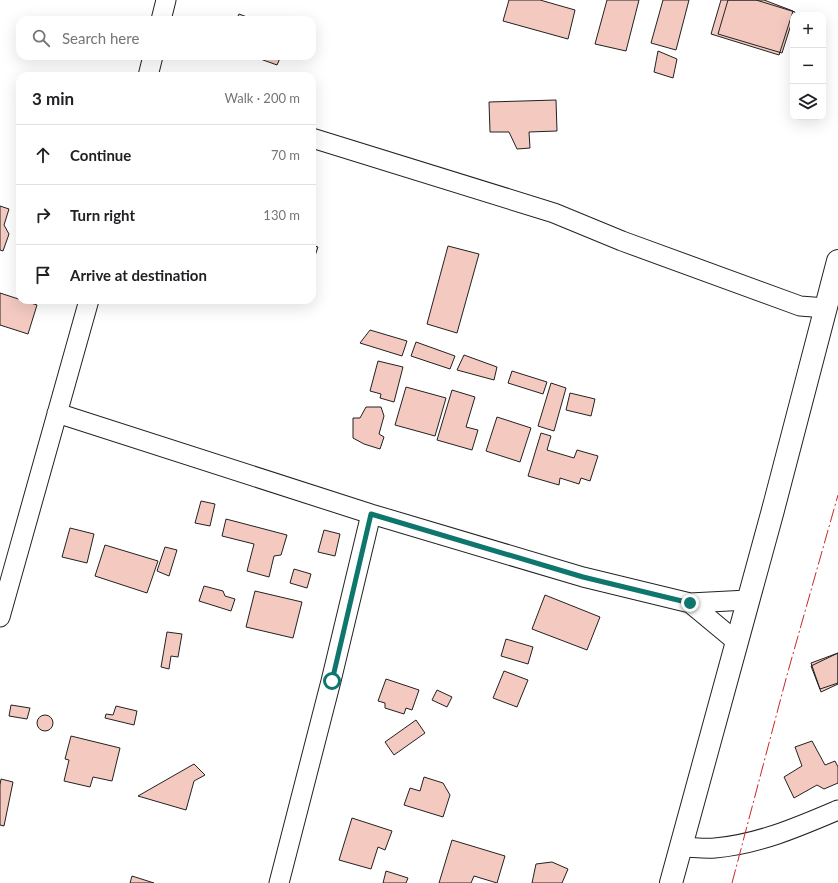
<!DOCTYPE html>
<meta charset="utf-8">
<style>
:root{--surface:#fff;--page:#f2f2f2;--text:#202124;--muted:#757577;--line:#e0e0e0}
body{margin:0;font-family:Lato,sans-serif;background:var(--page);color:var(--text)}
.controls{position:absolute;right:12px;top:12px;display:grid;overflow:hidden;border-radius:8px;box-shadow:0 4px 16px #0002}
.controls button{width:36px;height:36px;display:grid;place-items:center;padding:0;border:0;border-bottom:1px solid var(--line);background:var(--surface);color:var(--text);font:20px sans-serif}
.stop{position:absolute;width:12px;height:12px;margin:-9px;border:3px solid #0f766e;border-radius:50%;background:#fff}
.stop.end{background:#0f766e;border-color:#fff;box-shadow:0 1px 4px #0008}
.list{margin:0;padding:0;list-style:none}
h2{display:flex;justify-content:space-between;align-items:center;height:52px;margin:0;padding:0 16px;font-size:17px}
h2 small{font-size:13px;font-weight:400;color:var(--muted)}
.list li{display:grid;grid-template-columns:26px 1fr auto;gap:12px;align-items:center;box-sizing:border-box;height:60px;padding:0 16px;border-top:1px solid var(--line)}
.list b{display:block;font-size:15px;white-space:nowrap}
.list em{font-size:13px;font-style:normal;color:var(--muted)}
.icon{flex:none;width:22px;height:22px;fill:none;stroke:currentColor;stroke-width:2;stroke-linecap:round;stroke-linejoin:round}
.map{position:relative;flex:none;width:838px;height:883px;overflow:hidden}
.search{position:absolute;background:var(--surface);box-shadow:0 4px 16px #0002;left:16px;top:16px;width:300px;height:44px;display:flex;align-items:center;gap:10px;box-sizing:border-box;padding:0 14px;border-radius:12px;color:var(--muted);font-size:15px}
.panel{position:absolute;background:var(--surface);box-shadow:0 4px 16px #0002;left:16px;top:72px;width:300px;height:232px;border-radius:12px}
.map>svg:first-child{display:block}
</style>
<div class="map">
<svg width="838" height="883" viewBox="0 0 838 883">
<rect width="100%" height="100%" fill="#fff"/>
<!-- building -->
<path fill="#f3c9c0" stroke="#222" d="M509,0H540L575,10L568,39L503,21Z
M607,0H639L626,51L595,44Z
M663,0H689L676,50L651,43Z
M721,0H764L793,11L779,55L711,34Z
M728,0H756L795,12L782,53L718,34Z
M239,14L255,20H236Z
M658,51L677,59L673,78L654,72Z
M252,56H281L277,65Z
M556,100L557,131L529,132L530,148L517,149L509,132H490L489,102Z
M0,206L9,209L4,225L9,234L3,251L0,250Z
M312,245L318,247L312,265Z
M448,246L479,254L457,333L427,324Z
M0,293L37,305L28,334L0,325Z
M370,330L407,341L402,356L360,343Z
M416,342L455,356L450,369L411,356Z
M464,355L497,367L494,380L457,370Z
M378,361L403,367L394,402L380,398L381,394L370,391Z
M512,371L547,382L543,394L508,383Z
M551,383L566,388L554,431L538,426Z
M406,387L446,398L435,436L395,425Z
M452,390L475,397L466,427L478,430L472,450L437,440Z
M570,393L595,399L591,416L566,410Z
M366,407H381L384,416L379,434L384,437L380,449L364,444L353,438V418H360Z
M497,417L531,428L520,462L486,451Z
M541,433L551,436L547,450L574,458L577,450L598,456L590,481L581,478L579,484L560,478L559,485L528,476Z
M201,501L215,504L210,526L195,523Z
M226,519L287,535L281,555L274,556L269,577L247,571L254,544L222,536Z
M70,528L94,534L87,563L62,557Z
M324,530L340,534L335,556L318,552Z
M105,545L158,561L147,593L95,576Z
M165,547L177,550L169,576L157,571Z
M294,569L311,574L307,588L290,583Z
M204,586L223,591L225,596L235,599L231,611L199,601Z
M255,591L302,602L293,638L246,627Z
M545,595L600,617L587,650L532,629Z
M167,632L182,634L178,657L171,656L169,669L161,667Z
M506,639L533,647L528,664L501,656Z
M838,653V684L821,692L811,666Z
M838,653V683L820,689L811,663Z
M504,671L528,680L517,707L493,698Z
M386,679L419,690L412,710L406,708L404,714L385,708V703L378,701Z
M437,690L452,697L447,707L432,700Z
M11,705L30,708L27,719L9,716Z
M116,706L137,711L134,725L105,718L106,714L113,715Z
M37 723a8 8 0 1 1 16 0a8 8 0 1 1-16 0Z
M416,720L425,733L394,755L385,742Z
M71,736L120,748L112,781L93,777L90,787L64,781L69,760L65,759Z
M812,741L825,765L835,761L838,767V783L824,789L817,785L794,798L784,777L802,766L795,747Z
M194,764L205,775L194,781L186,810L138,796Z
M424,777L443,783L450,795L443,817L404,805L410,788L420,791Z
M1,779L13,782L4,826L0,825V785Z
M352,818L392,831L385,850L378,847L371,869L339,860Z
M452,840L505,856L497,883L474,876L471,883H439Z
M552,862L568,869L562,883H532L536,864Z
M386,871L408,878L406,883H383Z
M132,876L154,883H130Z"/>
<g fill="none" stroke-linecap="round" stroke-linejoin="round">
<!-- minor casing -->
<g stroke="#222" stroke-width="21">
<path id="minor" d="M161,20L166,0
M148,76L153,56
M312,138L554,213L622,241L800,306L826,308
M57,413L371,514L583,577L690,603L748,600
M690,603L737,642
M0,617L89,300
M681,847C692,847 703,849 715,848C759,844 798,827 838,810
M279,883L331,681L371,514"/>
</g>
<!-- highway casing -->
<g stroke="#222" stroke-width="24">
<path id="highway" d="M671,883L773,510L838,261"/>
</g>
<!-- minor -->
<use href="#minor" stroke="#fff" stroke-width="19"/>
<!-- highway -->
<use href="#highway" stroke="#fff" stroke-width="22"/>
<!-- power -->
<path stroke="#c62828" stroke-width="1" stroke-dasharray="14 3 2 3" stroke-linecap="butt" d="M732,883L787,675L838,495"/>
</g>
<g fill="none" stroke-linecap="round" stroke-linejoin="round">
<!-- route -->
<path stroke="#0f766e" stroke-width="5" d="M332,681L371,514L583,577L690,603"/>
</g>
</svg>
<div class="controls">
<button>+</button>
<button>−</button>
<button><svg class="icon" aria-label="layers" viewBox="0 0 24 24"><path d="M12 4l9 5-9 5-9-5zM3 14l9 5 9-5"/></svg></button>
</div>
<div class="stop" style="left:332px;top:681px"></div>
<div class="stop end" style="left:690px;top:603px"></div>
<div class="search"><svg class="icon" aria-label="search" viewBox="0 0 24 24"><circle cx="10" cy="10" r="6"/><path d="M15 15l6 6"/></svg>Search here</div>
<section class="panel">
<h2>3 min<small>Walk · 200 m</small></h2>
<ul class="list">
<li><svg class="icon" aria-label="ahead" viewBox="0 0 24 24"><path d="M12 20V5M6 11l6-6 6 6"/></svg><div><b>Continue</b></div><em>70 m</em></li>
<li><svg class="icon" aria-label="right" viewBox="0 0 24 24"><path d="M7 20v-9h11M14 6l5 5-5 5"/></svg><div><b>Turn right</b></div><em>130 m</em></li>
<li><svg class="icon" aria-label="arrive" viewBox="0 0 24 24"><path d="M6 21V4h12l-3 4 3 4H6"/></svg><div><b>Arrive at destination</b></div></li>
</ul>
</section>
</div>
